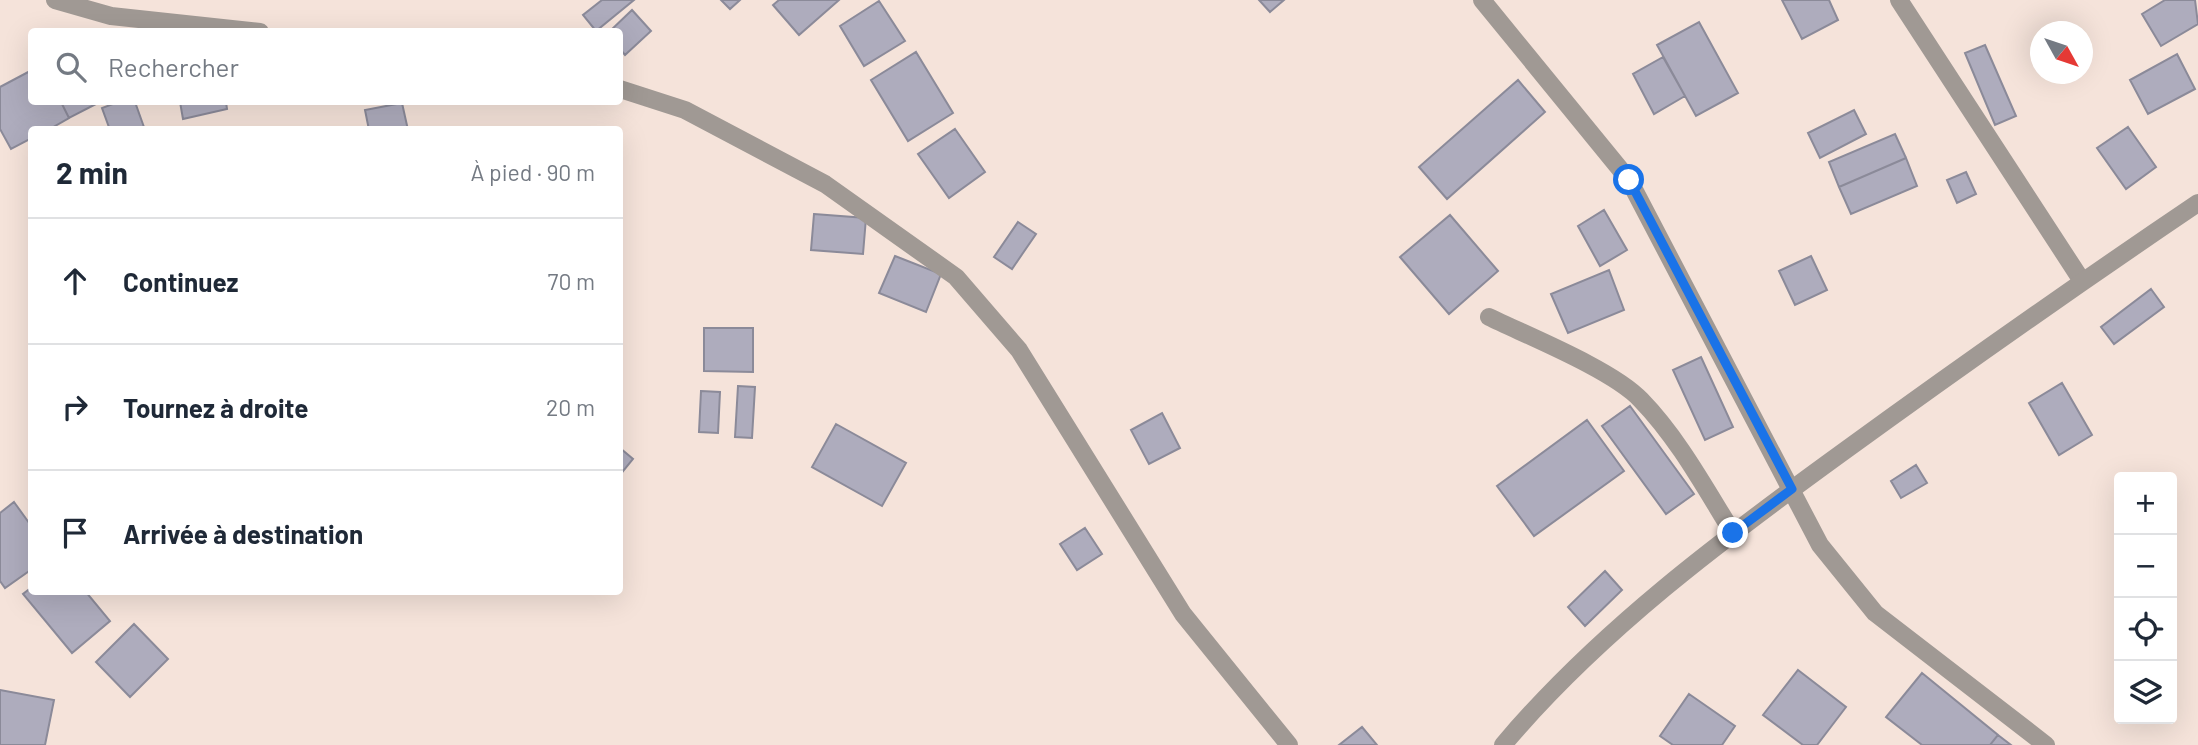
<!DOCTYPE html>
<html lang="fr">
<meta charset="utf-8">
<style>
:root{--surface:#fff;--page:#f6f6f7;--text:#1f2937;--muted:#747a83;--line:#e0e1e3}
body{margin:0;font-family:Barlow,sans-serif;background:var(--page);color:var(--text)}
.controls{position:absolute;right:21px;bottom:21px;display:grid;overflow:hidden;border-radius:7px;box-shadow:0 7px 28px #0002}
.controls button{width:63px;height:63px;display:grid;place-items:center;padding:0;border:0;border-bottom:2px solid var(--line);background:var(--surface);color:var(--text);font:35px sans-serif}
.compass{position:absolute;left:2030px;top:21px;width:63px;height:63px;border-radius:50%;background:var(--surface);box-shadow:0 7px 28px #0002;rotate:130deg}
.stop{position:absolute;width:21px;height:21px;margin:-16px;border:5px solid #1a73e8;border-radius:50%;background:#fff}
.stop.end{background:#1a73e8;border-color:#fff;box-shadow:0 2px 7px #0008}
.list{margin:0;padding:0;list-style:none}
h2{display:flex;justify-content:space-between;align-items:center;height:91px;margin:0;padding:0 28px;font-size:30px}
h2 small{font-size:23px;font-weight:400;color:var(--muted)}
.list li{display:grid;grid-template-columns:46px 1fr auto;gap:21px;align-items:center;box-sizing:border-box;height:126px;padding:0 28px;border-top:2px solid var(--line)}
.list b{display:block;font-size:26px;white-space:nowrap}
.list em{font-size:23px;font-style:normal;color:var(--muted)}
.icon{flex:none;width:38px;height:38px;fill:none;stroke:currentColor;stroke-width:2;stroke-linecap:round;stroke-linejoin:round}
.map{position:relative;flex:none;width:2198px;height:745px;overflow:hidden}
.search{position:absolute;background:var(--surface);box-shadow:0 7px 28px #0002;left:28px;top:28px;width:595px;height:77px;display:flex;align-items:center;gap:18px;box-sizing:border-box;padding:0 24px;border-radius:7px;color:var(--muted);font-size:26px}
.panel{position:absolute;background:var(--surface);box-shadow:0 7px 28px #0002;left:28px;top:126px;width:595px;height:469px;border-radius:7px}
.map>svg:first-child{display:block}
</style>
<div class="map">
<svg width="2198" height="745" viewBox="0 0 2198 745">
<rect width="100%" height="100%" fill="#f5e3da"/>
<!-- building -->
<path fill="#aeacbd" stroke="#8b8a99" stroke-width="2" d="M602,0H634L596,31L583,15Z
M721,0H740L730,9Z
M779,0H839L799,35L773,5Z
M1259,0H1284L1270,12Z
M1782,0H1829L1838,20L1802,39Z
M2165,0H2195L2198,24L2161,46L2142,14Z
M879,1L905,41L864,66L840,26Z
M632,10L651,31L625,55L620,49V32H609Z
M1699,22L1738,93L1696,116L1657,45Z
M1985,45L2016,116L1995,125L1965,53Z
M916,52L953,113L908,141L871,80Z
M2177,54L2195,89L2148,114L2130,80Z
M1663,57L1685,96L1654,114L1633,74Z
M32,70V102H61L69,118L48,130H32V138L11,149L0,129V87Z
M1518,80L1545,112L1447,199L1419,167Z
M61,102H95L96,104L69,118Z
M118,102H135L145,130H110L102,108Z
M180,102H226L227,109L183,119Z
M402,103L408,130H369L365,110Z
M1854,110L1866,134L1820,158L1808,133Z
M2128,127L2156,167L2126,189L2097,148Z
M955,129L985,172L949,198L918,154Z
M1895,134L1906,158L1839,187L1829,162Z
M1906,158L1917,186L1851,214L1839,187Z
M1966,172L1976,194L1957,203L1947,180Z
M1604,210L1627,250L1600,266L1578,226Z
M814,214L866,218L863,254L811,250Z
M1450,215L1498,271L1449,314L1400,257Z
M1018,222L1036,234L1012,269L994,257Z
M895,256L941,274L926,312L879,293Z
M1811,256L1827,290L1795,305L1779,271Z
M1609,270L1624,310L1568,333L1551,294Z
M2151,289L2164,307L2114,344L2101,327Z
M704,328H753V372L704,371Z
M1701,357L1733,427L1705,440L1673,370Z
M2062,383L2092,435L2059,455L2029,403Z
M738,386L755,387L752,438L735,437Z
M701,391L720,392L718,433L699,432Z
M1630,406L1694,494L1666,514L1602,426Z
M1162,413L1180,448L1149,464L1131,430Z
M1587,420L1624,471L1534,536L1497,486Z
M836,424L906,463L882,506L812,467Z
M620,448L633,459L620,475Z
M1916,465L1927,483L1901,498L1891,481Z
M14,502L32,527V569L5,588L0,581V513Z
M1085,528L1102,554L1077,570L1060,544Z
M1605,571L1622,590L1585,626L1568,607Z
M32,587V592H86L110,621L72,653L23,594Z
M134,624L168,659L130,697L96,662Z
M1798,670L1846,707L1817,745H1803L1763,715Z
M1922,673L1998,735L1990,745H1922L1886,717Z
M0,690L54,700L45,745H0Z
M1689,694L1735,726L1722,745H1673L1660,736Z
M1362,727L1377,745H1339Z
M1998,735L2011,745H1990Z"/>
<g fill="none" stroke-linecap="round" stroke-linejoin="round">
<!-- minor -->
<path stroke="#a09994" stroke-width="18" d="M55,0L111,16L260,32
M1482,0L1629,180L1820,545L1875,613L2046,745
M1899,0L2082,281
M620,89L685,110L825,184L956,277L1019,350L1183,614L1289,745
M1489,317C1528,336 1613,370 1641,400C1678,438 1705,488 1733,533"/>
<!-- tertiary -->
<path stroke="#a09994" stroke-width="18" d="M1503,745C1599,631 1723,539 1843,452C1960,367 2078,284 2198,203"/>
</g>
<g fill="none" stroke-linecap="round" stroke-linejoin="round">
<!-- route -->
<path stroke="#1a73e8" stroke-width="9" d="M1629,180L1792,489L1733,533"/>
</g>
</svg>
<div class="controls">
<button>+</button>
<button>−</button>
<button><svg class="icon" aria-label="locate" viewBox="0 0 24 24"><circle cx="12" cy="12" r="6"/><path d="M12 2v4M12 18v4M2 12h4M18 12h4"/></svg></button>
<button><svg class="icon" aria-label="layers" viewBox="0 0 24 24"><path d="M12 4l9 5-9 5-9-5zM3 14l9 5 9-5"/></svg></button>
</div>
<svg class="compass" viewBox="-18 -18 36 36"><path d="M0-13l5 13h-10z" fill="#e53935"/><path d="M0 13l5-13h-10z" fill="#747a83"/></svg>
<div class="stop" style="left:1629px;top:180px"></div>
<div class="stop end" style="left:1733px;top:533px"></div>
<div class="search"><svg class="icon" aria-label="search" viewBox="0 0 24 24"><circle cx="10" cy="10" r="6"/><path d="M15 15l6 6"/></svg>Rechercher</div>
<section class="panel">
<h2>2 min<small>À pied · 90 m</small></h2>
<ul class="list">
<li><svg class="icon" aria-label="ahead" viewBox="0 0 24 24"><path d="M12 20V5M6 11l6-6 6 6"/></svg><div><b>Continuez</b></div><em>70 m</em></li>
<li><svg class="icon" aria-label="right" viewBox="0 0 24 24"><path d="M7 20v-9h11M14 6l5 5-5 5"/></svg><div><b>Tournez à droite</b></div><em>20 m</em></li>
<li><svg class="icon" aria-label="arrive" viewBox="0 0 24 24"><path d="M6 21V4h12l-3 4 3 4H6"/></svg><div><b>Arrivée à destination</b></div></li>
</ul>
</section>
</div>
